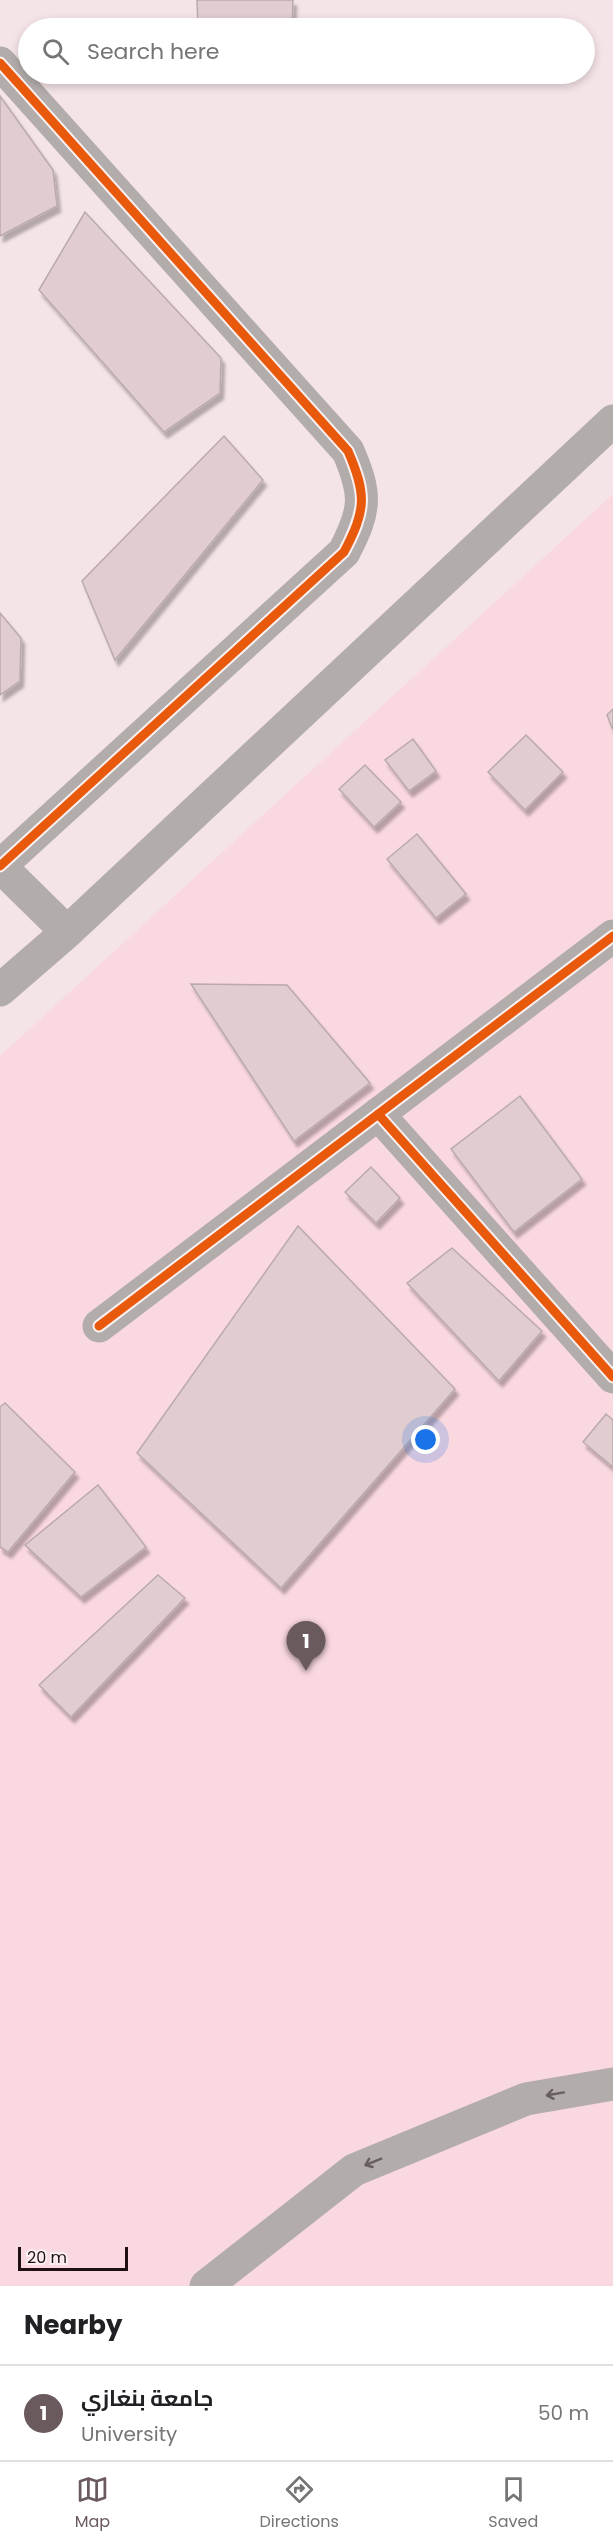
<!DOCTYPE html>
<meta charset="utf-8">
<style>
:root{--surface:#fff;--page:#f6f6f6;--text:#202124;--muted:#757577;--line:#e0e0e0;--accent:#6b5a5d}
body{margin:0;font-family:Poppins,Cairo,sans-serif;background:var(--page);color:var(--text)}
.scale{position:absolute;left:18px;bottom:15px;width:110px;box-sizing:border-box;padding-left:6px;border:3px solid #200f13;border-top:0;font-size:16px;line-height:21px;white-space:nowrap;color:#200f13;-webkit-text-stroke:4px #fbf0f2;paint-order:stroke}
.you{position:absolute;left:426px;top:1440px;width:21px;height:21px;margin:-15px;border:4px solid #fff;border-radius:50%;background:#1a73e8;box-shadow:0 0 0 9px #1a73e833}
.badge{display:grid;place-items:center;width:39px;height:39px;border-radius:50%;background:var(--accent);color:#fff;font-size:20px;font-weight:700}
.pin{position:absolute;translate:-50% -50px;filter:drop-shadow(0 2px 3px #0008)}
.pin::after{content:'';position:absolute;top:32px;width:21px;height:18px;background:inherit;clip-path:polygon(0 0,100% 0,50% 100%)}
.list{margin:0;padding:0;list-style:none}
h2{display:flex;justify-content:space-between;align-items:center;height:78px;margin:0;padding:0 24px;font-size:26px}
h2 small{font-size:20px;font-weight:400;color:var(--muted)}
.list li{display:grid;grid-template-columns:39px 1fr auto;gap:18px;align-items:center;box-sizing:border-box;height:96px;padding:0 24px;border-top:2px solid var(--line)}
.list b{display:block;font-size:22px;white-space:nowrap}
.list p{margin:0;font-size:20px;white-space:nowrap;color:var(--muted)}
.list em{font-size:20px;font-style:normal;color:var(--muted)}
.icon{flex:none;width:33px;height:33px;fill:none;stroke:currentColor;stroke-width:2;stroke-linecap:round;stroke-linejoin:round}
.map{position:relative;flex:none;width:613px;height:2286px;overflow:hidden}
.search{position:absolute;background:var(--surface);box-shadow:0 3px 9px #0003;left:18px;right:18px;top:18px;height:66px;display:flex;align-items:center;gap:15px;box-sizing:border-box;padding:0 21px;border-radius:33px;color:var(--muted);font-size:22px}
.sheet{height:174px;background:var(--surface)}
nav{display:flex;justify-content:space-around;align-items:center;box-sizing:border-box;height:84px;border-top:2px solid var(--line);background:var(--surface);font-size:16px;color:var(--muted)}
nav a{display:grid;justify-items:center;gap:3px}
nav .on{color:var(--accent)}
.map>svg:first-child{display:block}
</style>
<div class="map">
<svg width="613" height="2286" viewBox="0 0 613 2286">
<defs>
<filter id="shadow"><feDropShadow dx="3.5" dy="6" stdDeviation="1.5" flood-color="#0004"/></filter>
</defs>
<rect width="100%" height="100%" fill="#f5e4e7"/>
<!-- built -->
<path fill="#fad8df" d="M613,494V2286H0V1056Z"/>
<!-- building -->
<path fill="#e1ccd0" stroke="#baaaad" stroke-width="1.5" filter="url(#shadow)" d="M197,0H293L292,28H198Z
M0,96L53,170L57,206L0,236Z
M85,212L221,358L220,393L164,432L39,290Z
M224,436L263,480L115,660L82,581Z
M0,613L21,638L20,681L0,695Z
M613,709V730L607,715Z
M526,735L563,772L525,810L488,772Z
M413,739L436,771L409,791L385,760Z
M365,765L401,802L374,827L339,789Z
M417,834L466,894L436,918L387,859Z
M191,984L287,985L370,1083L294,1141Z
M520,1096L582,1179L514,1232L451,1149Z
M371,1167L400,1198L376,1223L345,1192Z
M298,1226L455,1389L281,1588L137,1453Z
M452,1248L542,1331L499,1381L407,1283Z
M5,1403L75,1472L8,1552L0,1547V1407Z
M606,1414L613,1420V1467L583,1442Z
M98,1485L146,1547L81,1597L25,1545Z
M158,1575L185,1598L71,1717L39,1685Z"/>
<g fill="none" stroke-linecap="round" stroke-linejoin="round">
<!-- minor -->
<path stroke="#b2adab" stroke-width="33" d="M0,63L348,451C367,495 366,510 344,552L0,866
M0,866L67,932
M0,990L67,932L613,421
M378,1114L613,1377
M99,1326L613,936
M206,2286L354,2170L526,2099L613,2084"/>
<!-- cycleway casing -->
<g stroke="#fbf0f2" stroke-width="13">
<path id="cycleway" d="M0,63L348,451C367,495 366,510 344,552L0,866
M378,1114L613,1377
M99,1326L613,936"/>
</g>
<!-- cycleway -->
<use href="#cycleway" stroke="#e8590c" stroke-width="9"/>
</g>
<!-- one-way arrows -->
<defs><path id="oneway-shaft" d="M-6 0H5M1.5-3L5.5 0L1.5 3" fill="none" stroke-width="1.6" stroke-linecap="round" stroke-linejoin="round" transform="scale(1.5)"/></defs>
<g stroke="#695e5f">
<use href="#oneway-shaft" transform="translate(555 2094) rotate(170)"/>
<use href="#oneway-shaft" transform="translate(373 2162) rotate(158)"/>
</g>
</svg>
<div class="scale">20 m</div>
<div class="you"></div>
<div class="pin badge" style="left:306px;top:1671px">1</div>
<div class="search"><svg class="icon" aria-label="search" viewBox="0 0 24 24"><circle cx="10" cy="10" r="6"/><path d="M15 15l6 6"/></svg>Search here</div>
</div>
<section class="sheet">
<h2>Nearby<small></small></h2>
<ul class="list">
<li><span class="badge">1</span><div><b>جامعة بنغازي</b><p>University</p></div><em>50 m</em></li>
</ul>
</section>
<nav>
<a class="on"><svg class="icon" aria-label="map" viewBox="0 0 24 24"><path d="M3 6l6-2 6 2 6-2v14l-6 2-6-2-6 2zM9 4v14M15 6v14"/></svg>Map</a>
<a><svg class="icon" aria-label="directions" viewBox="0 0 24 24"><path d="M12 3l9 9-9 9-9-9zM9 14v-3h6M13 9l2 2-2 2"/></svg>Directions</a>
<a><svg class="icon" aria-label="saved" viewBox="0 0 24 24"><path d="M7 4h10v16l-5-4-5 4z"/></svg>Saved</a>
</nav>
